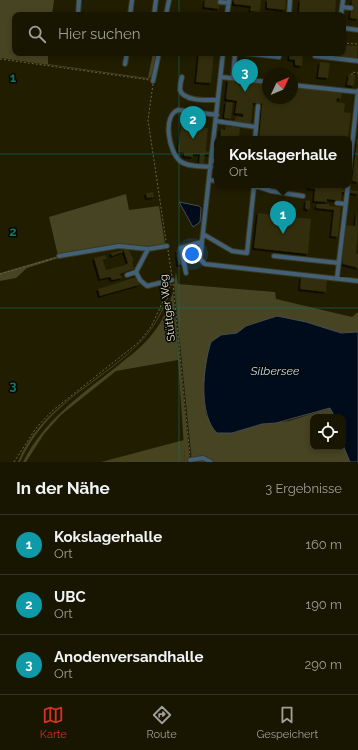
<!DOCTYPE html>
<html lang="de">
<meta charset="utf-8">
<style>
:root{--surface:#181600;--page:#211f0a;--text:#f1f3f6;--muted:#9f9f99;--line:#363522;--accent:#d93025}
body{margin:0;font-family:Raleway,sans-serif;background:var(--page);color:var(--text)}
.controls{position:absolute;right:12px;bottom:12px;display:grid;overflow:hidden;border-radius:8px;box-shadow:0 2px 6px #0003}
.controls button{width:36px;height:36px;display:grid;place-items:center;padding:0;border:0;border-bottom:1px solid var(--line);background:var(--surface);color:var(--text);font:20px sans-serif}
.compass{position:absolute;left:262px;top:68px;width:36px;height:36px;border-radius:50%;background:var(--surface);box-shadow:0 2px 6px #0003;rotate:46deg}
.you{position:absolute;left:192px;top:254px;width:14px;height:14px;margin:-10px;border:3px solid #fff;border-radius:50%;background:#1a73e8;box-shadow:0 0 0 6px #1a73e833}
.badge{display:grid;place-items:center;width:26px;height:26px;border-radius:50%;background:var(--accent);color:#fff;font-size:13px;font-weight:700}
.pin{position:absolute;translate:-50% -33px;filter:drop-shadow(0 1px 2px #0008)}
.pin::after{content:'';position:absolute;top:21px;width:14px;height:12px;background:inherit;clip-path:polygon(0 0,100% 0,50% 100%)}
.popup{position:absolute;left:214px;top:136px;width:138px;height:52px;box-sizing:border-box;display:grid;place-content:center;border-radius:8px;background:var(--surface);filter:drop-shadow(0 1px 3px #0005);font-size:13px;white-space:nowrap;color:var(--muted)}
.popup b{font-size:15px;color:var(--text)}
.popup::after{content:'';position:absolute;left:50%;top:100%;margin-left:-8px;border:8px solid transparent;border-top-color:var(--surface)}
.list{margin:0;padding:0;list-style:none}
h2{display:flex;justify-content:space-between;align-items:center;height:52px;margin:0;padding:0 16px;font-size:17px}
h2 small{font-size:13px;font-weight:400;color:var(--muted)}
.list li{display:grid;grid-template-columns:26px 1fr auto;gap:12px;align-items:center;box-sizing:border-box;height:60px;padding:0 16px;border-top:1px solid var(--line)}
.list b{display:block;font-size:15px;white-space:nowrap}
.list p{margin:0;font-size:13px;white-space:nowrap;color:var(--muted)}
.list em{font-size:13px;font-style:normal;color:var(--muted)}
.icon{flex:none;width:22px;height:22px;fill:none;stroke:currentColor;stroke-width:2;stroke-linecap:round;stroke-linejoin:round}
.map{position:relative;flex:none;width:358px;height:462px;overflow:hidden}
.search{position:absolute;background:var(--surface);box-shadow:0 2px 6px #0003;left:12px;right:12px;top:12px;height:44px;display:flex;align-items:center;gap:10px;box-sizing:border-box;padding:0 14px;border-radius:8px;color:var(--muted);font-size:15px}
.sheet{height:232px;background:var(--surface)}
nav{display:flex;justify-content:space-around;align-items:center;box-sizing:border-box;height:56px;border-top:1px solid var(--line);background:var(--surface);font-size:11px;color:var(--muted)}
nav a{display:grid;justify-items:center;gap:2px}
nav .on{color:var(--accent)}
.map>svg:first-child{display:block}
</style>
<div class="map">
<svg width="358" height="462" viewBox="0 0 358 462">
<defs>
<filter id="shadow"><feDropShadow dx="-2" dy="2" stdDeviation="0" flood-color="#0009"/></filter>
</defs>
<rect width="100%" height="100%" fill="#201d00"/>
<!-- green -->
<path fill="#474423" d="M0,0H54L52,15H15V53H48V64L148,78L153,53H158L153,75L148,79L0,58Z
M126,194L129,210L159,206L165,244L144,247L118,245L59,256V258L27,268L16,278L0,281V273L58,256L49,217Z
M176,272L178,284L275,292L276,299L352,317L358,312V332L341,333L306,322L277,316L246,326L237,333L221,335L211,342L204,389L206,415L224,432L232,433L262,424L289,421L330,408L335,417H313V447H343V445L350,462H192L174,285Z
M173,292L190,462H185L178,360L116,371L61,415L44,434L26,462H23C44,421 79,396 115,368C128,357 143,347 153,333C163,321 168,307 173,292Z
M169,293C169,297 166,303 164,307C145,353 95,376 60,408C43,423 29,442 20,462H18C40,407 97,384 137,345C152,331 161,313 169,293Z"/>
<!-- forest -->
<path fill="#46431e" d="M184,440L185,462H101Z"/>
<!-- water -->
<path fill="#000c1b" stroke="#454d52" d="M179,202L199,206L201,208L200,222L193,227Z
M277,316L306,322L341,333L358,332V462H350L343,445V417H335L330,408L276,423L262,424L232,433H217C198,415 203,366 211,342L221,335L237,333L246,326Z"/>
<!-- building -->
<path fill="#302d07" filter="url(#shadow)" d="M205,0H220L219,9L204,7Z
M234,0H261L260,12L250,11L251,6L234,4Z
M267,0H286L285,10L267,8Z
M300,0H336L335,15H311L299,12Z
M352,0H358V19L350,18Z
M343,45L358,46L357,60L316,56L317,53H343Z
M199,53H214L211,83L196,82Z
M290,53H303L302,66L295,65V60L289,59Z
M320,62L330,63L328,78L318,77Z
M349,74L355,75L354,86L347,85Z
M228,80L268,85V98H292V87L342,93L341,99L337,98L336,102L345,103L344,112L351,113L348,139H259L262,104L253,103L251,124L237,122L234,127L240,128L239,139H225V137H220L221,129L225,130L226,126L231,127L236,116L243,117V114L235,113L237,101L226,99Z
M226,102H233L231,119L224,118Z
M181,125L208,128L206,151L215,152V150H217V155L205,154L204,164H199L200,154H193V157L184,156V153L178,152Z
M357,139H358V182L352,181Z
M308,185H343L342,189L358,191V194L342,192L341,201L327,199V202L314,201L315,189L308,188Z
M153,192L154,197L147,198L146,193Z
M306,200L310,201V208L308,210L305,208Z
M317,204H329V206L341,207L338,237L331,236L334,210L316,208Z
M357,209L358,232L356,254H358V268L343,264L342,260L346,225L355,226Z
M258,213L311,219L308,254L254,248Z
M128,248L134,261H132L134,269L120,274L122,278L112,280L110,277L100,279L94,258L105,255L107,259L103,260L106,270L125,265L128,263L123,249Z
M122,250L123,252L112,256L111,253Z
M177,250H181L183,264L178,265Z
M136,277L139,285L100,296L98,289Z
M301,277L327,279L326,292L300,289Z"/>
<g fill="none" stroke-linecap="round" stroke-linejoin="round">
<!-- minor casing -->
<g stroke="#3c391d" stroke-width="6">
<path id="minor" d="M220,2L229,3
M342,7L351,8
M78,15L79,0
M130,15L132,0
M154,15L156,0
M166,15L169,0
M227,15L229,0
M289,15L290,0
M341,15L343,0
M343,28L358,30
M223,53L200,259L205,264L358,281
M243,53L279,57L280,53
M315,56L358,61
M125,64L127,53
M182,77C181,80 180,86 180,90C184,102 209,100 218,100
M221,77L268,82
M233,78L235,53
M153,81L159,53
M292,85L358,92
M216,121L256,127
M255,139L258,106
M211,161L217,160
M211,167C202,166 187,167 180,161C169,152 162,116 178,110L217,115
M349,173L358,91
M209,180L217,181
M253,185L271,191L303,196
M337,203L345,204
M203,234L232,251L247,253L254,186
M59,256L119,246L148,249L167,246
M274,256L339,263
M136,272L148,249
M186,273L181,248L202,242
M127,275L136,272L140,280L147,286L172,280
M337,278L348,185
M190,460L203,458L211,462"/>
</g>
<!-- path -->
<path stroke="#68654c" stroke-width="1" stroke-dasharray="2 2" stroke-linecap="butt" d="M343,43L358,44
M0,59L150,80
M352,75V72L358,73
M153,84L148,120L166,241
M168,250L172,277
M0,274L55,258
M173,284L190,456
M14,462L36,428L52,411L139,342L151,327L171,284"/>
<!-- minor -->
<use href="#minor" stroke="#426077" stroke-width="4"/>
</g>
<!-- grid -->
<path fill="none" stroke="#0f766e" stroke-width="1" stroke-opacity="0.55" d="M179,0V15M179,53V462M0,154H358M0,308H358"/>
<g text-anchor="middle" stroke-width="3" stroke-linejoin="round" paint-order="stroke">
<!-- street labels -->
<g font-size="11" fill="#e5e4d2" stroke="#080701">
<text transform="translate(167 308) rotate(-97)" y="4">Stüttger Weg</text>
</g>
<!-- water labels -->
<g font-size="12" font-style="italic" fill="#bcdef8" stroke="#080701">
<text x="275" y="375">Silbersee</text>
</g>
</g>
<g font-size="13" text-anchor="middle" font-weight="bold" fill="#0f766e" stroke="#080701" stroke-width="3" stroke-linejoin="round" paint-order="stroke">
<text x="13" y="82">1</text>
<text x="13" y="236">2</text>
<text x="13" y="390">3</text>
</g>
</svg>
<div class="controls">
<button><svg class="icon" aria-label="locate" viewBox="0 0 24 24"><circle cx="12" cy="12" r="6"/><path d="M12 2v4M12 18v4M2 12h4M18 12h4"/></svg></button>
</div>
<svg class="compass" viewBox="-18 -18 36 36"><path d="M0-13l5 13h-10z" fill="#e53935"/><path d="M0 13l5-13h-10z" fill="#9f9f99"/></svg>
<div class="you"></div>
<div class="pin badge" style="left:283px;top:234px;background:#0f9aa8">1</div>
<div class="popup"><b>Kokslagerhalle</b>Ort</div>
<div class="pin badge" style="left:193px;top:139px;background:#0f9aa8">2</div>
<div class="pin badge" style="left:245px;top:92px;background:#0f9aa8">3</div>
<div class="search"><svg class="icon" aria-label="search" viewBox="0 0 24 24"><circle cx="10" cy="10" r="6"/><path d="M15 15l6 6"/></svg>Hier suchen</div>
</div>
<section class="sheet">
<h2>In der Nähe<small>3 Ergebnisse</small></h2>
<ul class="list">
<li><span class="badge" style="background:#0f9aa8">1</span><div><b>Kokslagerhalle</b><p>Ort</p></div><em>160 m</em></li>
<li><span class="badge" style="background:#0f9aa8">2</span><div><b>UBC</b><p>Ort</p></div><em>190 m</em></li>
<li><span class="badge" style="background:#0f9aa8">3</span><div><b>Anodenversandhalle</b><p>Ort</p></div><em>290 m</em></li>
</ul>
</section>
<nav>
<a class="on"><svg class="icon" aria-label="map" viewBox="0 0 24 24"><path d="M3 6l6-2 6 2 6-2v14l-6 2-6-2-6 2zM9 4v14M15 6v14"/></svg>Karte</a>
<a><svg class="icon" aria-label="directions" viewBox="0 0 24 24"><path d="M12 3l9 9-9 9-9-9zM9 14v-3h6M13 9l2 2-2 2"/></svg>Route</a>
<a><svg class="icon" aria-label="saved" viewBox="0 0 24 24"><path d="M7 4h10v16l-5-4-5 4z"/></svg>Gespeichert</a>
</nav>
